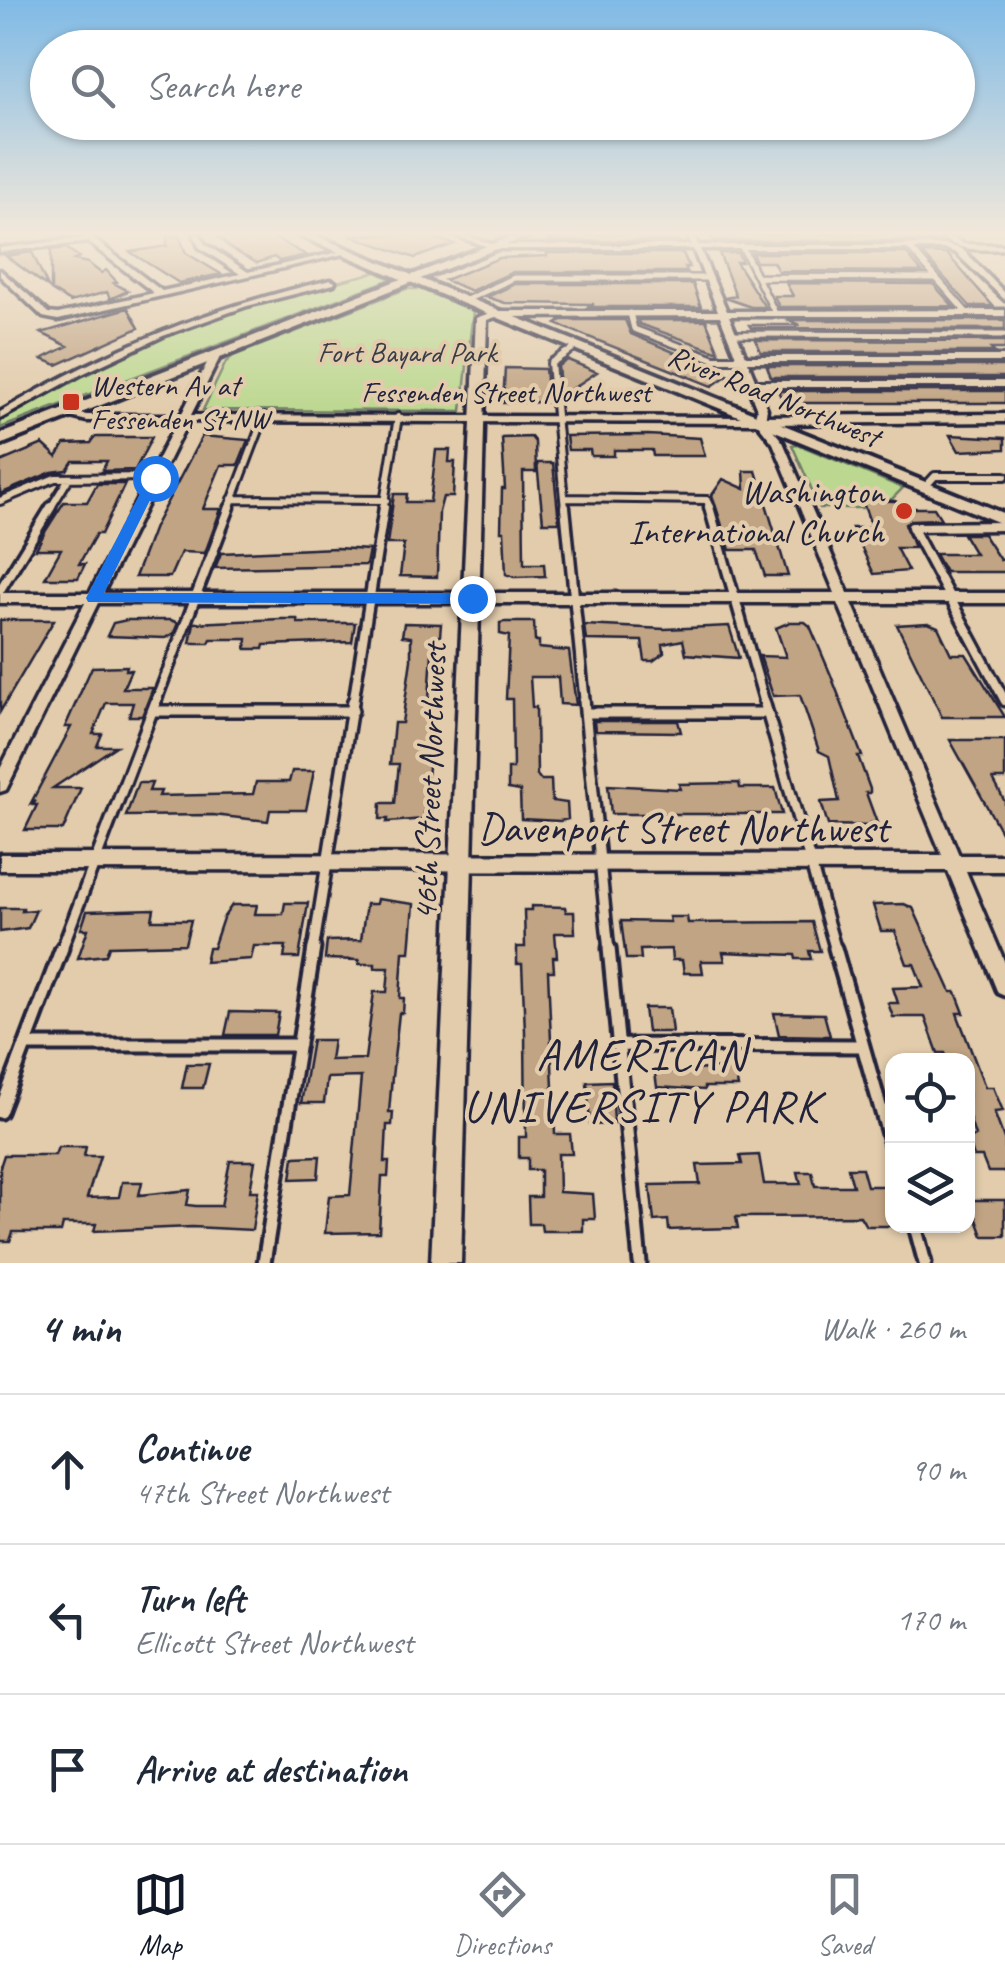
<!DOCTYPE html>
<meta charset="utf-8">
<style>
:root{--surface:#fff;--page:#f6f6f7;--text:#1f2937;--muted:#747a83;--line:#e0e1e3;--accent:#111827}
body{margin:0;font-family:Caveat,sans-serif;background:var(--page);color:var(--text)}
.controls{position:absolute;right:30px;bottom:30px;display:grid;overflow:hidden;border-radius:20px;box-shadow:0 2px 8px #0004}
.controls button{width:90px;height:90px;display:grid;place-items:center;padding:0;border:0;border-bottom:2px solid var(--line);background:var(--surface);color:var(--text);font:50px sans-serif}
.stop{position:absolute;width:30px;height:30px;margin:-22px;border:8px solid #1a73e8;border-radius:50%;background:#fff}
.stop.end{background:#1a73e8;border-color:#fff;box-shadow:0 2px 10px #0008}
.list{margin:0;padding:0;list-style:none}
h2{display:flex;justify-content:space-between;align-items:center;height:130px;margin:0;padding:0 40px;font-size:42px}
h2 small{font-size:32px;font-weight:400;color:var(--muted)}
.list li{display:grid;grid-template-columns:65px 1fr auto;gap:30px;align-items:center;box-sizing:border-box;height:150px;padding:0 40px;border-top:2px solid var(--line)}
.list b{display:block;font-size:38px;white-space:nowrap}
.list p{margin:0;font-size:32px;white-space:nowrap;color:var(--muted)}
.list em{font-size:32px;font-style:normal;color:var(--muted)}
.icon{flex:none;width:55px;height:55px;fill:none;stroke:currentColor;stroke-width:2;stroke-linecap:round;stroke-linejoin:round}
.map{position:relative;flex:none;width:1005px;height:1263px;overflow:hidden}
.search{position:absolute;background:var(--surface);box-shadow:0 2px 8px #0004;left:30px;right:30px;top:30px;height:110px;display:flex;align-items:center;gap:25px;box-sizing:border-box;padding:0 35px;border-radius:55px;color:var(--muted);font-size:38px}
.sheet{height:580px;background:var(--surface)}
nav{display:flex;justify-content:space-around;align-items:center;box-sizing:border-box;height:140px;border-top:2px solid var(--line);background:var(--surface);font-size:28px;color:var(--muted)}
nav a{display:grid;justify-items:center;gap:5px}
nav .on{color:var(--accent)}
.map>svg:first-child{display:block}
</style>
<div class="map">
<svg width="1005" height="1263" viewBox="0 0 1005 1263">
<rect width="100%" height="100%" fill="#e2ccac"/>
<filter id="ink" filterUnits="userSpaceOnUse"><feTurbulence type="fractalNoise" baseFrequency=".01" numOctaves="2"/><feDisplacementMap in="SourceGraphic" scale="20" xChannelSelector="R" yChannelSelector="G"/><feConvolveMatrix kernelMatrix="1 2 1 2 8 2 1 2 1" color-interpolation-filters="sRGB"/></filter>
<g filter="url(#ink)">
<!-- green -->
<path fill="#bcd890" stroke="#6f7d66" stroke-width="2.5" d="M376,272L391,279L0,428L1,419L128,347L265,300Z
M406,289H420L473,311L462,411L203,410L226,362L233,356Z
M797,444L903,488L892,499L862,500L865,508H820L792,445Z"/>
<!-- building -->
<path fill="#c1a483" stroke="#22223b" stroke-width="2.5" d="M215,234H267L306,255L279,261L274,257L257,263L231,249Z
M420,234L454,244L415,258L349,235Z
M650,234L673,235L679,241H547L564,235Z
M710,234H927L934,241H713Z
M179,236L186,253L221,274L179,283L130,252L167,246V237Z
M66,248L79,257L74,260L88,263L101,273L106,270L117,282L114,283L128,291L110,299L107,292L70,302L51,290V250Z
M32,252L48,287L6,256Z
M547,253H683L689,267H685L687,272H513L471,291L445,280L499,258L547,256Z
M719,253H738L742,262H736L765,307H751L725,298L736,296Z
M752,253H906L922,272L778,271L773,262H756Z
M922,253L947,254L993,306H970Z
M786,283L933,284L953,306L779,307L774,296H793Z
M515,284H693L701,307H587L594,304L505,303L487,297Z
M128,308L139,328L57,365L42,359L68,346L41,333Z
M562,320H625L631,334L728,375L712,386L556,324Z
M638,320H706L719,352L639,324Z
M787,320H1005V329L751,328L749,325H800Z
M756,340L1005,341V349H991L994,352H761Z
M568,360L597,372L561,396L558,366Z
M767,366H1005V377H771Z
M505,368L545,369L548,402L503,403Z
M778,391H1005V403H784Z
M648,435L700,438L705,456H653L652,450H614V456H591L590,450H568L566,436Z
M950,435L1005,438V449L959,451Z
M202,436L248,440L238,465H221L203,509H221L205,553L181,552L170,577H135L154,527Z
M95,437H152L135,470L102,471L107,461H73L67,470L52,472L0,494V462L43,444L57,457L65,444L91,443Z
M531,437L535,442L536,472H523L524,564H544L545,576L514,577L506,574L504,531H501L502,489H505L502,438Z
M436,450H450L449,462H455L453,497H443L439,512L437,577L400,576L404,544H387L394,494H407L406,502H430Z
M537,463H553L559,522H543Z
M744,471H756L788,576H765L756,550H730L712,495L723,479L745,489Z
M97,484H125L101,534H96L79,564H85L78,578H45L61,549H36L45,532L64,502H87Z
M862,500L895,501L907,508H934L941,519L911,520L905,524L914,548H896L908,571L874,574L852,528H872Z
M963,534H983L1000,560L1005,559V572H945L935,554H975Z
M336,548L369,550L366,565L215,568L221,553Z
M281,619H297L298,623H355L352,642L264,645L263,649H246L247,639H211L209,643H190L194,623Z
M0,620H54L0,712Z
M127,620H171L178,623L173,635L165,638L107,636L113,623Z
M504,622H534L535,641H539V648L569,651L576,705L560,704L558,677H530L532,707H536L537,775L541,780H551L552,801L567,803L568,819L560,821L521,819L520,791L508,789V769H513L512,699H506L509,636L500,634V623Z
M790,622H805L810,626L830,673L862,756H858L870,789V793H866L877,823H871L872,826L828,825L821,802L839,801L829,756L819,751L800,695L773,696L760,656L786,657L776,628Z
M404,623L441,624L440,636L433,637L429,699H433L424,819L387,822L388,819H380L381,803H395L399,764H390L394,723H402L411,660V637L402,636Z
M928,623L938,627L951,654H966L1005,717H942L897,625Z
M584,625L665,629L729,626L739,658L686,654L683,640L663,644L664,653L653,661H645L642,641L586,640Z
M127,666L126,670H131L123,688H153L142,716H129L133,703H106L93,734H102L97,746H116L53,788H81L63,830H25L37,805H33L36,800L31,803L71,727H65L92,667Z
M594,721H678L681,732L595,731Z
M950,740H1005V779H993L1005,802V839Z
M292,771H314L306,810H270L268,821L213,815L126,816L138,783H152L149,791H161L159,796L253,794L256,782H289Z
M739,783L740,788H775L782,814H611L608,785L680,789L679,784Z
M377,899L414,904L410,952H403L400,998H404L403,1013H399L392,1077L389,1112H393L392,1125H387L385,1162H389L388,1177H382L379,1232L325,1233L329,1196L350,1195L361,1077L327,1078L324,1103H301L304,1087L312,1040H333L330,1060L365,1059L374,992H387L389,968H375V964H359V960L325,959L327,941L361,940L366,904H376Z
M285,903H308L299,958H284L286,946H254L251,959L205,962L208,948H213L223,918L232,905H257L255,914H283Z
M904,904L913,908L951,992H956L964,1013H957L958,1016L985,1087H993L1003,1111L994,1112L1005,1141V1172H988L982,1157H974L968,1139L975,1136L968,1114V1060H948L945,1053H938L925,1017H893L888,1003H898L893,988L923,987L914,964H907L895,931H881L873,905Z
M531,906L565,907L566,912H574L575,933H555L557,957H553L554,971H548L555,1134H570L572,1154H558L559,1192L593,1194L595,1219H583V1231H542L541,1224H529L528,1197H540V1170H528V1158H519V1137H526L525,1031L522,964H517V947H525L524,910H531Z
M0,908H23L22,911L36,910L28,928L0,932Z
M154,909L152,920H191L185,944L109,946L106,955L78,958L88,929H81L87,911Z
M669,917H687L688,923L812,922L820,951H809L811,959H796L795,955L723,952L725,961H701L703,973H684L682,960H672L671,949L640,950L641,959H626L621,921L670,922Z
M644,1008H669L672,1032H647Z
M230,1012L279,1013L275,1035H225Z
M774,1013L824,1014L830,1036L779,1035Z
M187,1064H209L203,1088H182Z
M721,1064H734L738,1087H704V1090L657,1087L655,1073L721,1068Z
M612,1081L614,1124L590,1125L587,1082Z
M58,1147H86L84,1156H100L87,1198L119,1197L122,1182H142L139,1195L190,1190L187,1205L196,1206H221L230,1161H255L250,1191H258L252,1230L192,1227L94,1231L96,1224H63L61,1232H13L10,1241H0V1167L4,1155H55Z
M759,1155L764,1184H801L798,1172H812L815,1186H853L848,1168H862L867,1186H888L892,1226H866L860,1216L736,1217L738,1228L692,1229L669,1230L668,1220L654,1221L650,1185L700,1184L697,1165L742,1164L740,1156Z
M320,1156L318,1178L291,1179L294,1157Z
M970,1200H1005V1236H983Z"/>
<g fill="none" stroke-linecap="round" stroke-linejoin="round">
<!-- service-far4 casing -->
<g stroke="#22223b" stroke-width="10">
<path id="service-far4" d="M742,247L775,313
M909,247L967,313
M757,277L936,278
M464,301L514,278H709
M630,313L634,329L706,356
M733,334L1005,335
M562,356L577,346"/>
</g>
<!-- service-far3 casing -->
<g stroke="#22223b" stroke-width="12">
<path id="service-far3" d="M699,353L715,359H743
M753,384H1005
M925,487L935,476H1005
M564,498L707,500L710,509
M232,499L386,500
M0,501L55,478L155,477
M50,509L69,478
M229,509L264,417
M383,509L398,417
M565,509L551,363L566,353"/>
</g>
<!-- service-far2 casing -->
<g stroke="#22223b" stroke-width="15">
<path id="service-far2" d="M565,507L585,704
M709,507L765,704
M1005,526L912,527L1005,701
M0,590L51,507
M155,704L230,507
M353,704L384,507"/>
</g>
<!-- service-far1 casing -->
<g stroke="#22223b" stroke-width="16">
<path id="service-far1" d="M584,701L609,951
M764,701L836,951
M152,711H353
M585,713H767
M61,951L156,701
M313,951L353,701"/>
</g>
<!-- service casing -->
<g stroke="#22223b" stroke-width="19">
<path id="service" d="M609,948L640,1263
M835,948L892,1148
M25,1045H299
M619,1045L863,1046
M0,1112L62,948
M915,1226L925,1263
M264,1263L314,948"/>
</g>
<!-- minor casing -->
<g stroke="#22223b" stroke-width="7">
<path id="minor" d="M80,234H87L162,291L240,274L199,247L194,234H200L205,244L248,272L348,250L352,252L58,320L43,317L0,276V270L49,313L58,314L154,293L88,242L0,252V248L84,238Z
M451,234H460L495,245H691L687,234H693L698,245H947L962,249L1005,293V300L956,253L946,249H700L727,311L1005,310V316H729L746,356H1005V362H748L767,409L765,420L783,442L848,593H1005V603H852L959,855H1005V871H966L1005,963V996L998,993L948,871L0,870V854L942,855L838,603H98L6,790L0,792V769L85,603H0V593H90L177,421H87L63,415V411L87,415H181L211,355L216,352L221,355L191,415L755,417L757,409L720,316L495,317L491,314L495,311H718L693,249H494ZM188,421L757,423L773,443L835,593H103Z
M938,234H946L964,244L1005,245V249C980,250 957,252 938,234Z
M331,280L335,282L334,284L247,306L163,336L82,374L0,419V412C106,349 211,307 331,280Z"/>
</g>
<!-- tertiary casing -->
<g stroke="#22223b" stroke-width="7">
<path id="tertiary" d="M495,311L499,312V316L487,320L461,1263H431L476,318Z
M1005,414V422L760,424L753,420L760,416Z"/>
</g>
<!-- secondary casing -->
<g stroke="#22223b" stroke-width="8">
<path id="secondary" d="M408,277H416L1005,514V525L408,281Z"/>
</g>
<!-- primary casing -->
<g stroke="#22223b" stroke-width="8">
<path id="primary" d="M296,234H312L412,275L518,234H534L0,445V434L401,279Z"/>
</g>
<!-- service-far4 -->
<use href="#service-far4" stroke="#e2ccac" stroke-width="5"/>
<!-- service-far3 -->
<use href="#service-far3" stroke="#e2ccac" stroke-width="6"/>
<!-- service-far2 -->
<use href="#service-far2" stroke="#e2ccac" stroke-width="8"/>
<!-- service-far1 -->
<use href="#service-far1" stroke="#e2ccac" stroke-width="9"/>
<!-- service -->
<use href="#service" stroke="#e2ccac" stroke-width="11"/>
<!-- minor -->
<use href="#minor" fill="#e2ccac" fill-rule="evenodd"/>
<!-- tertiary -->
<use href="#tertiary" fill="#e2ccac" fill-rule="evenodd"/>
<!-- secondary -->
<use href="#secondary" fill="#e2ccac" fill-rule="evenodd"/>
<!-- primary -->
<use href="#primary" fill="#e2ccac" fill-rule="evenodd"/>
</g>
</g>
<!-- sky -->
<linearGradient id="sky" x2="0" y2="1"><stop stop-color="#7fbae6"/><stop offset="0.57" stop-color="#f2e8da"/><stop offset="1" stop-color="#f2e8da" stop-opacity="0"/></linearGradient>
<rect width="1005" height="410" fill="url(#sky)"/>
<!-- route -->
<path fill="#1a73e8" d="M155,474L161,478L104,593H472L480,598L472,604L88,602L86,598L148,478Z"/>
<!-- markers -->
<g fill="#c8321e" stroke="#e2ccac" stroke-width="4">
<rect x="61" y="392" width="20" height="20" rx="5"/>
<circle cx="904" cy="511" r="10"/>
</g>
<g text-anchor="middle" stroke-width="8" stroke-linejoin="round" paint-order="stroke">
<!-- far-park labels -->
<g font-size="30" fill="#393d48" stroke="#e2ccac">
<text x="407" y="362">Fort Bayard Park</text>
</g>
<!-- far-poi labels -->
<g font-size="30" fill="#22223b" stroke="#e2ccac" text-anchor="start">
<text x="91" y="395">Western Av at<tspan x="91" dy="34">Fessenden St NW</tspan></text>
</g>
<!-- far-street labels -->
<g font-size="30" fill="#22223b" stroke="#e2ccac">
<text x="506" y="402">Fessenden Street Northwest</text>
<text transform="translate(774 396) rotate(22)" y="10">River Road Northwest</text>
</g>
<!-- poi labels -->
<g font-size="35" fill="#22223b" stroke="#e2ccac" text-anchor="end">
<text x="884" y="503">Washington<tspan x="884" dy="40">International Church</tspan></text>
</g>
<!-- street labels -->
<g font-size="35" fill="#22223b" stroke="#e2ccac">
<text transform="translate(429 782) rotate(-88)" y="12">46th Street Northwest</text>
</g>
<!-- near-street labels -->
<g font-size="42" fill="#22223b" stroke="#e2ccac">
<text x="683" y="842">Davenport Street Northwest</text>
</g>
<!-- near-neighbourhood labels -->
<g font-size="45" letter-spacing="2.5" fill="#22223b" stroke="#e2ccac">
<text x="642" y="1069">AMERICAN<tspan x="642" dy="52">UNIVERSITY PARK</tspan></text>
</g>
</g>
</svg>
<div class="controls">
<button><svg class="icon" aria-label="locate" viewBox="0 0 24 24"><circle cx="12" cy="12" r="6"/><path d="M12 2v4M12 18v4M2 12h4M18 12h4"/></svg></button>
<button><svg class="icon" aria-label="layers" viewBox="0 0 24 24"><path d="M12 4l9 5-9 5-9-5zM3 14l9 5 9-5"/></svg></button>
</div>
<div class="stop" style="left:155px;top:478px"></div>
<div class="stop end" style="left:472px;top:598px"></div>
<div class="search"><svg class="icon" aria-label="search" viewBox="0 0 24 24"><circle cx="10" cy="10" r="6"/><path d="M15 15l6 6"/></svg>Search here</div>
</div>
<section class="sheet">
<h2>4 min<small>Walk · 260 m</small></h2>
<ul class="list">
<li><svg class="icon" aria-label="ahead" viewBox="0 0 24 24"><path d="M12 20V5M6 11l6-6 6 6"/></svg><div><b>Continue</b><p>47th Street Northwest</p></div><em>90 m</em></li>
<li><svg class="icon" aria-label="left" viewBox="0 0 24 24"><path d="M17 20v-9H6M10 6l-5 5 5 5"/></svg><div><b>Turn left</b><p>Ellicott Street Northwest</p></div><em>170 m</em></li>
<li><svg class="icon" aria-label="arrive" viewBox="0 0 24 24"><path d="M6 21V4h12l-3 4 3 4H6"/></svg><div><b>Arrive at destination</b></div></li>
</ul>
</section>
<nav>
<a class="on"><svg class="icon" aria-label="map" viewBox="0 0 24 24"><path d="M3 6l6-2 6 2 6-2v14l-6 2-6-2-6 2zM9 4v14M15 6v14"/></svg>Map</a>
<a><svg class="icon" aria-label="directions" viewBox="0 0 24 24"><path d="M12 3l9 9-9 9-9-9zM9 14v-3h6M13 9l2 2-2 2"/></svg>Directions</a>
<a><svg class="icon" aria-label="saved" viewBox="0 0 24 24"><path d="M7 4h10v16l-5-4-5 4z"/></svg>Saved</a>
</nav>
